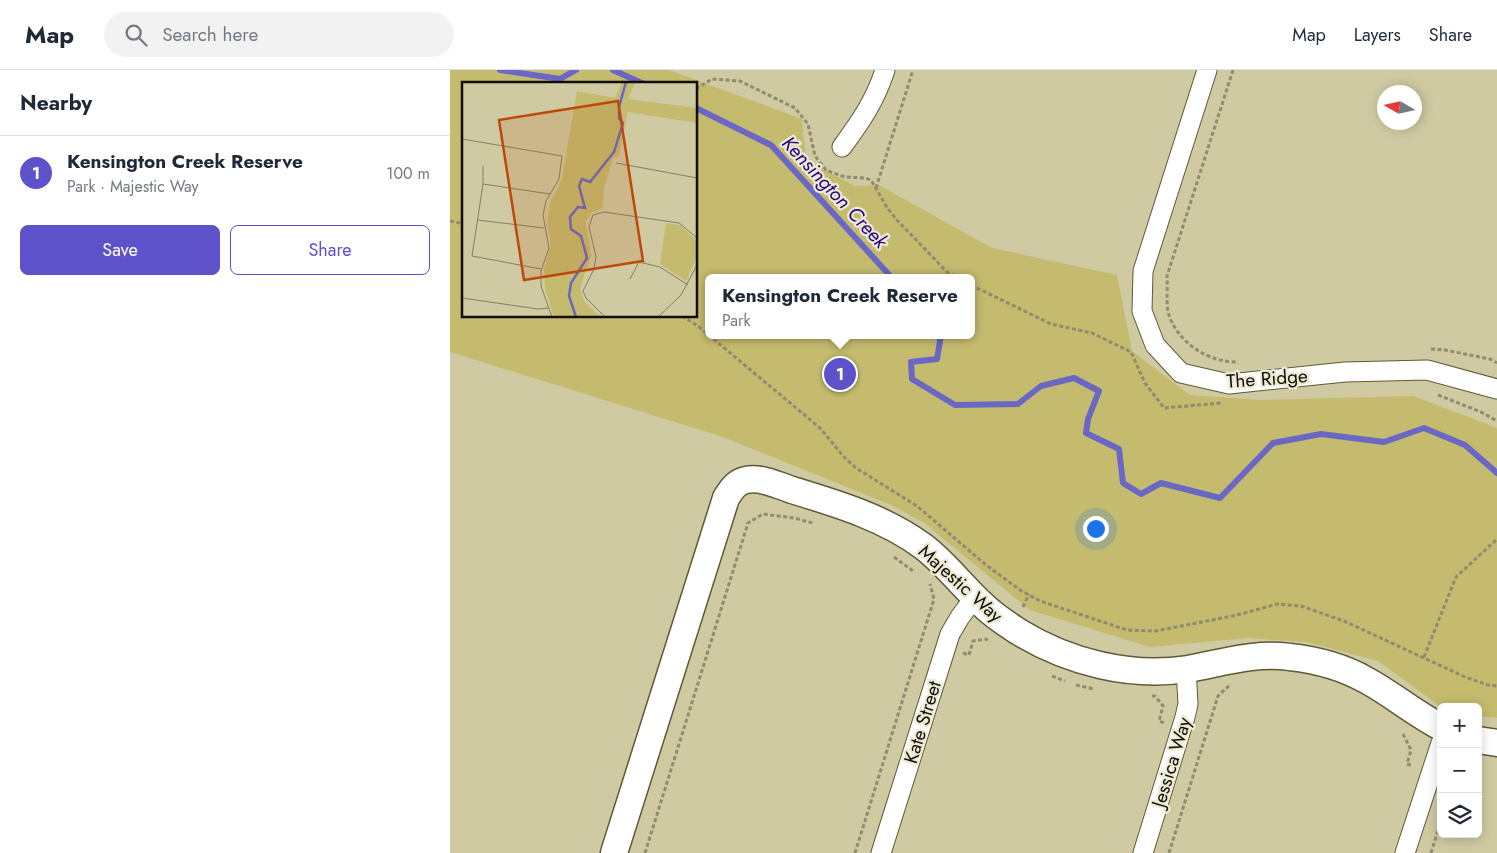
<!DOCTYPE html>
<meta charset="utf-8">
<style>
:root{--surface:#fff;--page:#f2f2f3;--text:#1f2937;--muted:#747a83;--line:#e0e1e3;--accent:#5d52ca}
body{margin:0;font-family:Jost,sans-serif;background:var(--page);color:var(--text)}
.controls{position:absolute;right:15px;bottom:15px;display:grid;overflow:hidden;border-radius:8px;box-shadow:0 2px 12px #0003}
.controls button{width:45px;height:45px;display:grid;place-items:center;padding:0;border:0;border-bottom:1px solid var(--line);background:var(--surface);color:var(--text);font:25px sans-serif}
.compass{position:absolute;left:927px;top:15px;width:45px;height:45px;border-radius:50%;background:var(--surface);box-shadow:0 2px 12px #0003;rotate:279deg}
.you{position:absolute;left:645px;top:458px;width:18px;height:18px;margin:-12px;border:4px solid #fff;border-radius:50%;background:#1a73e8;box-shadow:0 0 0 8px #1a73e833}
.badge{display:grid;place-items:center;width:32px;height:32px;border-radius:50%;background:var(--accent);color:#fff;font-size:16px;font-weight:700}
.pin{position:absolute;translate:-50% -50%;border:2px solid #fff;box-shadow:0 1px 5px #0006}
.popup{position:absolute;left:255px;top:204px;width:270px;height:65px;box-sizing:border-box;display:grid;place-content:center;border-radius:8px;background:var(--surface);filter:drop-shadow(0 1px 4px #0005);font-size:16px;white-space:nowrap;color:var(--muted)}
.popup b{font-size:19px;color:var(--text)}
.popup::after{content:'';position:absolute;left:50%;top:100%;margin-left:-10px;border:10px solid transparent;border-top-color:var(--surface)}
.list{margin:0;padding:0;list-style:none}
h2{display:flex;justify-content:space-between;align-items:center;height:65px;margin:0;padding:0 20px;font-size:21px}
h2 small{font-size:16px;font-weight:400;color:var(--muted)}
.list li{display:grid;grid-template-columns:32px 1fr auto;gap:15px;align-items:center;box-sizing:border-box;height:75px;padding:0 20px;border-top:1px solid var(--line)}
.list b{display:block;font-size:19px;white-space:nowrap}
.list p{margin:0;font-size:16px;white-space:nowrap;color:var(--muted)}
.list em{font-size:16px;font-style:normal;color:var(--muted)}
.actions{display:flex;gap:10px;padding:15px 20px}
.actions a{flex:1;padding:11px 0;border:1px solid var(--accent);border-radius:8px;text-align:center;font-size:18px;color:var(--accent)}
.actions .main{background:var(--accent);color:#fff}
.icon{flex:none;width:28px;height:28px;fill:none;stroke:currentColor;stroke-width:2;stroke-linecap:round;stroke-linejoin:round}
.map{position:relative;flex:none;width:1047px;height:783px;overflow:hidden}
header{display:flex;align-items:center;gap:30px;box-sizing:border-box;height:70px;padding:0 25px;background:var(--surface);border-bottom:1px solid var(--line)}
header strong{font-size:24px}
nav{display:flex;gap:28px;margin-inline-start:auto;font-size:18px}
.search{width:350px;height:45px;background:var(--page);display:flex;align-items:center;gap:12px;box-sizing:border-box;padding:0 18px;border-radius:28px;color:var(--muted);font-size:19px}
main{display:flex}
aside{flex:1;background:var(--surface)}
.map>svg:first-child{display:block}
</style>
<header>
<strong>Map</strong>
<div class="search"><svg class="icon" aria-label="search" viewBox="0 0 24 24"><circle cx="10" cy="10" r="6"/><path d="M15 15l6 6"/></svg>Search here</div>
<nav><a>Map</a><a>Layers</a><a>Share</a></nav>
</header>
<main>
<aside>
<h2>Nearby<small></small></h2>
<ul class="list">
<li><span class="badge">1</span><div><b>Kensington Creek Reserve</b><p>Park · Majestic Way</p></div><em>100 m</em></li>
</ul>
<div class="actions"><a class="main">Save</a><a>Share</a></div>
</aside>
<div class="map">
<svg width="1047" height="783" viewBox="0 0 1047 783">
<rect width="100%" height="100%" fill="#cfcaa2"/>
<!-- green -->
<path fill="#c4bb6e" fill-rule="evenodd" d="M0,0H219L352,49L356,90L405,116L429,115L542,178L667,205L682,281L740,325L810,330L963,326L1047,358V648L1028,646V637H991L928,591L856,572L798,568L700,577L580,540L473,452L441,435L273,367L0,282ZM14,14H246V246H14ZM259,208H521V265H259Z"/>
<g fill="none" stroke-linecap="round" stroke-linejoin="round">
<!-- stream -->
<path stroke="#6b68c5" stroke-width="6" d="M50,0L110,9L126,0
M163,0L194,14
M246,38L321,75L442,208
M491,265L487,289L461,292L462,309L505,335L568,334L591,316L624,308L649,321L638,349L636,363L669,379L673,413L691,424L711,413L770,428L823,373L871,364L934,372L974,358L1015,375L1047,403"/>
<!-- street casing -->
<g stroke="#5f5a36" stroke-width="21">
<path id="street" d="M757,0L693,201L692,241L705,275L731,303L779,314L895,302L977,300L1047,319
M392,77C411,51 425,31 435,0
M431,783L500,564L510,547L525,527
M693,783L735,647L738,634L736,599
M955,783L991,673"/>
</g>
<!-- secondary casing -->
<g stroke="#5f5a36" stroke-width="29">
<path id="secondary" d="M1028,670L1047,673
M164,783L276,428C281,420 286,412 296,410C311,407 328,415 342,420C388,434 435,448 474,477C496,494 513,517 534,536C544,546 557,554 569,562C618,592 680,608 738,599C772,593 804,582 840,587C867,590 893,597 916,610C942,624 964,643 991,657"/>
</g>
<!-- path -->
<path stroke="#908c6d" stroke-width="3" stroke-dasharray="4 2.5" stroke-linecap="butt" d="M783,0L717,206C718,217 716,231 718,242C726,271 757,292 786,292
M246,19L262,9L290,11L345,38L358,54L365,86L376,100L395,107L415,108L421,110L438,139L447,150L497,202L508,208
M426,118L463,0
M0,151L14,154
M521,215L601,254L642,263L681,282L695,313L714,338L771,333
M232,246L248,256L370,358L394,387L406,398L467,436L536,495L570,520L590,531L677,560L706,561L787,545L827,534L851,536L894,551L1015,607L1038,615L1047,616
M981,279L995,280L1040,289L1047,293
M988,325L1031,342L1047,351
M444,487L463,501
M573,537L579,524
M513,583L519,585L523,571L536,569L538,570
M974,587L1006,507L1047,469
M602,606L615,611
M626,615L644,619
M702,626H705L713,636L709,651L714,653
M953,664L961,680L957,694L963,696
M195,783L298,453L313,444L344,448L363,453
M405,783L484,529L480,514
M719,783L768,626L781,614
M981,783L991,751"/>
<!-- street -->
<use href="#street" stroke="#fff" stroke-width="19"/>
<!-- secondary -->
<use href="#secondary" stroke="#fff" stroke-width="26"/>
</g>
<g text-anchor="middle" stroke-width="4.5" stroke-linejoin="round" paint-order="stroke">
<!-- street labels -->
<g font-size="19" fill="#100e02" stroke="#ecead6">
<text transform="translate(817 308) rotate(-4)" y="7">The Ridge</text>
<text transform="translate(511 513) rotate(42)" y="7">Majestic Way</text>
<text transform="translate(472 652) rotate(-73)" y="7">Kate Street</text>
<text transform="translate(721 692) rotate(-73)" y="7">Jessica Way</text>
</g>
<!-- water labels -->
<g font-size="20" font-style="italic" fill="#29057d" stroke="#ecead6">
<text transform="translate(385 122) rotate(47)" y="7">Kensington Creek</text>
</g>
</g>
<!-- overview -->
<g transform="translate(12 12)">
<rect width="235" height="235" fill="#cfcaa2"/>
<path d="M160,0H173L166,17L235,26V41L166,30L157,74L151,76L142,106L141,126L130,130L124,140L129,174L118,206L122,219L138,235H92L83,206L82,187L89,163L85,140L88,121L100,97L115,9L153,16ZM204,141L218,143L235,159V175L224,199L198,182Z" fill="#c4bb6e"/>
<path fill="none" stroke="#6b68c5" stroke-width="2.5" d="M114,235L107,214L109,201L125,176L119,154L109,147L108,135L116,125L123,126L117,104L120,97L128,100L152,70L161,41L157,36V25L164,0"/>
<path fill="none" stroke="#837f62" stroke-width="1" d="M0,57L100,74L97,97L84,119L81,133L87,166L79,189V204L90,235M154,81L235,96M21,84V102L10,174L79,187M21,102L88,112M15,138L82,146M168,197L177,180L198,185L226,203M0,216L76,227L86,226M143,235L124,216L121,209L132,187L134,175L127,145L131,133L142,130L217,141L235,156M196,235L219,213L235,183"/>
<path fill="#bd4a0a" fill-opacity="0.15" stroke="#bd4a0a" stroke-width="2.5" d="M156,19L181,179L62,198L37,38Z"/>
<rect width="235" height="235" fill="none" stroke="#100e02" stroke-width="2.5"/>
</g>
</svg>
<div class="controls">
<button>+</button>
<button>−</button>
<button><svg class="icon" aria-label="layers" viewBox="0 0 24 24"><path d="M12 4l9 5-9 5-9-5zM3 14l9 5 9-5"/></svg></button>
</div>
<svg class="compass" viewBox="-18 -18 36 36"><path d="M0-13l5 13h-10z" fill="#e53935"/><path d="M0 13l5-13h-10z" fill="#747a83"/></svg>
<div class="you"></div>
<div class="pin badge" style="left:390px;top:304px">1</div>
<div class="popup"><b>Kensington Creek Reserve</b>Park</div>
</div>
</main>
